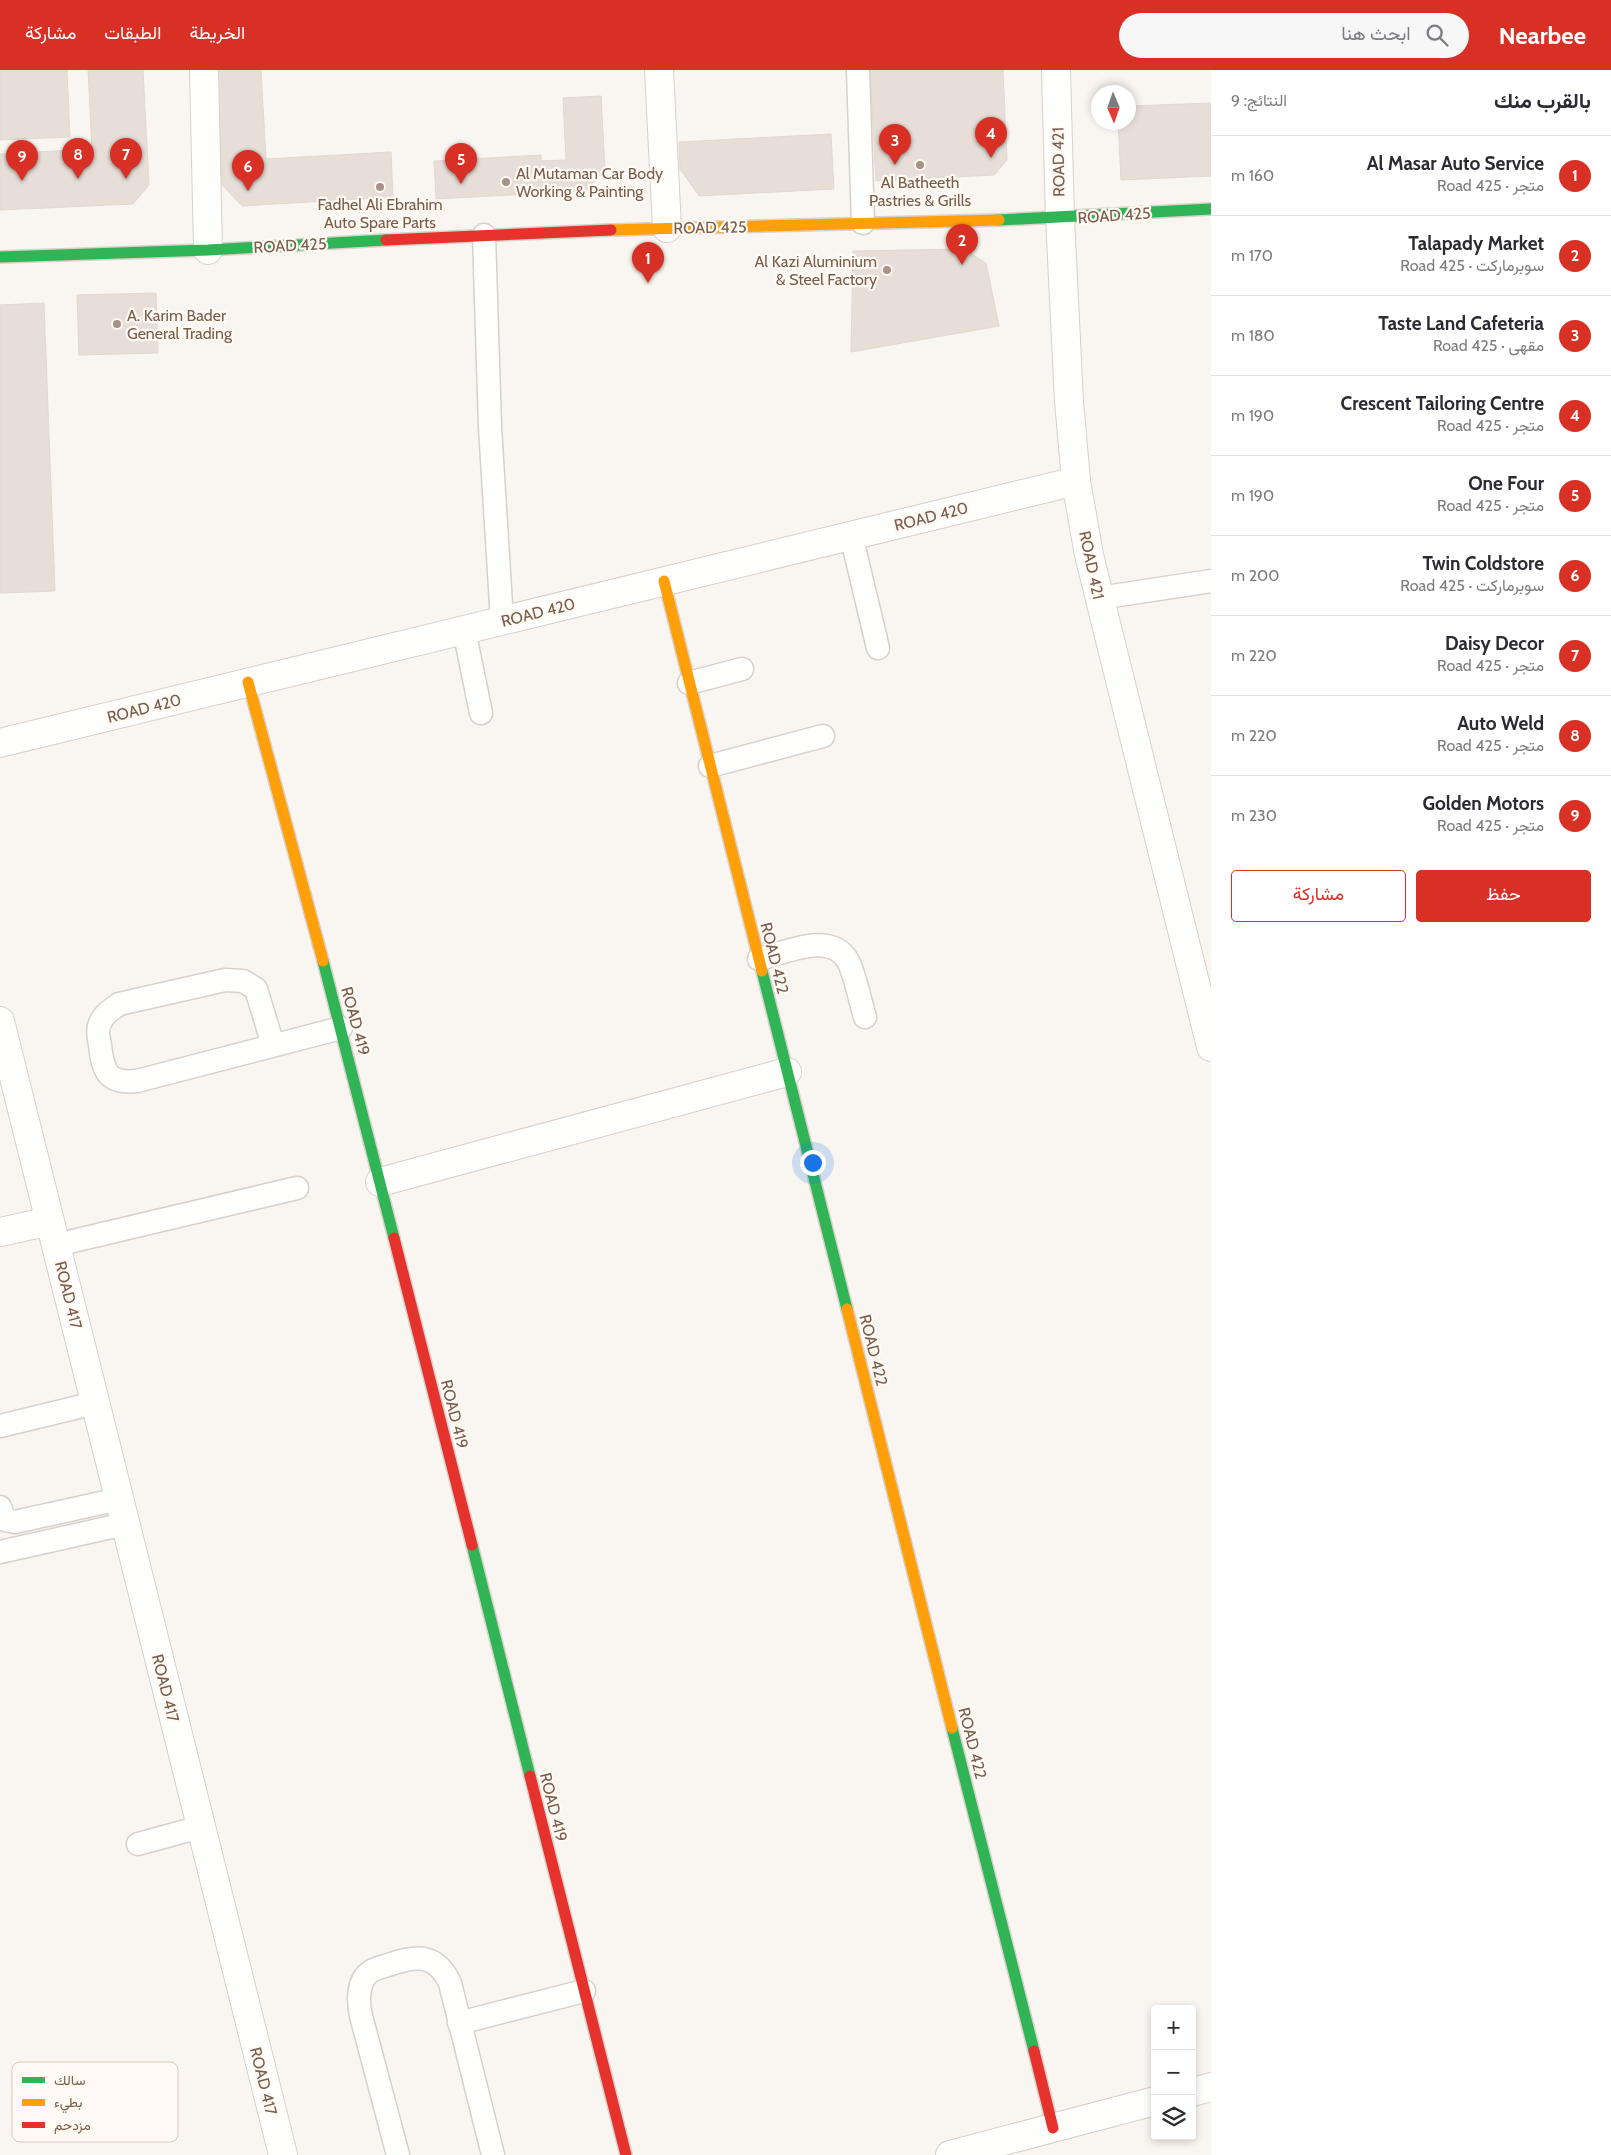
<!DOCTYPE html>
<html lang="ar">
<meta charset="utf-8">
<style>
:root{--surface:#fff;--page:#f7f7f7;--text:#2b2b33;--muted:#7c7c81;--line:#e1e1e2;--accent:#d93025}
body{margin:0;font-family:Cabin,Vazirmatn,sans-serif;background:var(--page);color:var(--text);direction:rtl}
.controls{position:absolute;right:15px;bottom:15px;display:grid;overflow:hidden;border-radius:5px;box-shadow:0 2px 8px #0003}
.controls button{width:45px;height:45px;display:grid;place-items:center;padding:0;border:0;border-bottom:1px solid var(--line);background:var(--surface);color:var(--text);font:25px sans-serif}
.compass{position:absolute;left:1091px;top:15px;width:45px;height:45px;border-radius:50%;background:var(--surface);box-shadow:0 2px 8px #0003;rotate:178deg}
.you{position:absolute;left:812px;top:1092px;width:18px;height:18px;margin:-12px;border:4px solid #fff;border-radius:50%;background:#1a73e8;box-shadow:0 0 0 8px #1a73e833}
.badge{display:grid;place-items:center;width:32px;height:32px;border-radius:50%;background:var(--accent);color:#fff;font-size:16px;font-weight:700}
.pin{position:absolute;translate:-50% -41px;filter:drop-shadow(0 1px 2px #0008)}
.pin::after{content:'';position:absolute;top:26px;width:18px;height:15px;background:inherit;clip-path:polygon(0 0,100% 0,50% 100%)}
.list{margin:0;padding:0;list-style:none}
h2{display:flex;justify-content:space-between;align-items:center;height:65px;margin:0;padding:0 20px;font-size:21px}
h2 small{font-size:16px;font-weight:400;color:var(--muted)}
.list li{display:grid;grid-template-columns:32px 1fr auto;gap:15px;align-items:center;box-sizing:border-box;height:80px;padding:0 20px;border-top:1px solid var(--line)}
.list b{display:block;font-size:19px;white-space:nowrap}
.list p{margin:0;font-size:16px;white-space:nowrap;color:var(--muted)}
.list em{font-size:16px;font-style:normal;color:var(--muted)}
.actions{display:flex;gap:10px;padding:15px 20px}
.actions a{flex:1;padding:11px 0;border:1px solid var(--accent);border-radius:5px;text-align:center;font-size:18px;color:var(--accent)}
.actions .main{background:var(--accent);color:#fff}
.icon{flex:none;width:28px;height:28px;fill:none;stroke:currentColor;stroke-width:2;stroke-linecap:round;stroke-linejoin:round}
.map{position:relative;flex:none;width:1211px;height:2085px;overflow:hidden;direction:ltr}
header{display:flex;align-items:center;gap:30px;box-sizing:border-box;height:70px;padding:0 25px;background:var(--accent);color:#fff}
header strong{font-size:24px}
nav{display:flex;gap:28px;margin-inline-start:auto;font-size:18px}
.search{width:350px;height:45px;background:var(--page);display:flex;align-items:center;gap:12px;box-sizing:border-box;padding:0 18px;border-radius:28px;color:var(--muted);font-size:19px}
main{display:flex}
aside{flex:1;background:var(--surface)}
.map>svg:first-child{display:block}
</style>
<header>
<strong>Nearbee</strong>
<div class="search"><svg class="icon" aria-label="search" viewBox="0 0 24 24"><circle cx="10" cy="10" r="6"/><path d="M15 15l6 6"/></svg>ابحث هنا</div>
<nav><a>الخريطة</a><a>الطبقات</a><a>مشاركة</a></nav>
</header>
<main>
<aside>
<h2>بالقرب منك<small>النتائج: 9</small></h2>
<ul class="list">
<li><span class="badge">1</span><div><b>Al Masar Auto Service</b><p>متجر · Road 425</p></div><em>160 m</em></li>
<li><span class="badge">2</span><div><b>Talapady Market</b><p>سوبرماركت · Road 425</p></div><em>170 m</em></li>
<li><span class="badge">3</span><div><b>Taste Land Cafeteria</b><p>مقهى · Road 425</p></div><em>180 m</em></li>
<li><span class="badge">4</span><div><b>Crescent Tailoring Centre</b><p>متجر · Road 425</p></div><em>190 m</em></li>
<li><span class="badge">5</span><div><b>One Four</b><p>متجر · Road 425</p></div><em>190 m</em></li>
<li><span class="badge">6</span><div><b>Twin Coldstore</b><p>سوبرماركت · Road 425</p></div><em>200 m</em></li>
<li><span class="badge">7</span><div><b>Daisy Decor</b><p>متجر · Road 425</p></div><em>220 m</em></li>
<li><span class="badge">8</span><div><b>Auto Weld</b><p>متجر · Road 425</p></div><em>220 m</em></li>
<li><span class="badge">9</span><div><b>Golden Motors</b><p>متجر · Road 425</p></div><em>230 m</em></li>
</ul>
<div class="actions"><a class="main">حفظ</a><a>مشاركة</a></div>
</aside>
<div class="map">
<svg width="1211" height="2085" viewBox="0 0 1211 2085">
<rect width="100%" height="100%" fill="#f9f5f0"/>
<!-- building -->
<path fill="#e6ded7" stroke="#e2d8d2" d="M0,0H67L70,67L0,70Z
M88,0H143L149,115L133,134L0,140V84L92,79Z
M216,0H261L266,89L391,82L393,127L242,136L222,115Z
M870,0H1003L1007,90L994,105L876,111Z
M601,26L605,99L586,121L436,129L434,91L541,85V91L566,90L563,28Z
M1211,33V106L1121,110L1118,52H1128V36Z
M831,64L834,119L699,126L680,99L679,72Z
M964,179L986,193L999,256L851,282L853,181Z
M156,223L158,283L79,285L77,225Z
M44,233L55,521L0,523V235Z"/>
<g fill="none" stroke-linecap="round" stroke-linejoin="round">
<!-- lane casing -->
<g stroke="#d7d1cb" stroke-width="25">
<path id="lane" d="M858,0L863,153
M484,165L490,357L502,551
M851,465L878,578
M1099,528L1211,511
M464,560L481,643
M689,613L742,599
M710,696L823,666
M759,889C785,883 831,860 848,891C855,904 860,931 865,947
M273,975L256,919L243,911L225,910L119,934C111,940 102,945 99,956C97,961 99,970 100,975C103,1002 108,1014 137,1011L341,958
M56,1175L297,1118
M0,1356L95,1333
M0,1437L5,1450L15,1452L119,1429
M0,1482L125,1454
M138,1774L200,1757
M459,1953L584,1921
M398,2085L361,1946C358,1932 357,1911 370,1902C374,1898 383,1897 388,1895C416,1885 436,1883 450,1913L493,2085"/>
</g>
<!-- street casing -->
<g stroke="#d7d1cb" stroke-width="30">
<path id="street" d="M204,0L208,180
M659,0L667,158
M1056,0L1060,148L1069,331L1076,411L1089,485L1211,977
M0,673L1076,411
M0,951L283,2085
M380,1112L787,1002
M0,1162L50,1151
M1192,2022L1211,2017
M950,2085L1155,2031"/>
</g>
<!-- fast casing -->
<g stroke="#d9d2cb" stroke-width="14">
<path id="fast" d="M999,150L1211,139
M0,187L208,180L386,170
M323,891L394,1168
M762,901L847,1239
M472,1475L530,1706
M952,1658L1034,1981"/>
</g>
<!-- slow casing -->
<g stroke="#d9d2cb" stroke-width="14">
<path id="slow" d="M611,160L999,150
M664,511L762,901
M248,612L323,891
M847,1239L952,1658"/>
</g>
<!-- jam casing -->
<g stroke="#d9d2cb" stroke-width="14">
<path id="jam" d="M386,170L611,160
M394,1168L472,1475
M530,1706L626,2085
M1034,1981L1053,2058"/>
</g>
<!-- lane -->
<use href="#lane" stroke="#fefefd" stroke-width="22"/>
<!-- street -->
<use href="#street" stroke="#fefefd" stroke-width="28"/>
<!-- fast -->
<use href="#fast" stroke="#30b455" stroke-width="11"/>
<!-- slow -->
<use href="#slow" stroke="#ff9f0a" stroke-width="11"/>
<!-- jam -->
<use href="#jam" stroke="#e5322d" stroke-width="11"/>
</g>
<!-- markers -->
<g fill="#a69286" stroke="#fffaf3" stroke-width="2">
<circle cx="920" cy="95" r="5"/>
<circle cx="506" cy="112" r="5"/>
<circle cx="380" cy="117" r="5"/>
<circle cx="887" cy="200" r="5"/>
<circle cx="117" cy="254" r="5"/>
</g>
<g text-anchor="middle" stroke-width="4.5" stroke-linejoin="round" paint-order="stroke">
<!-- street labels -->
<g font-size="16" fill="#7a5c4d" stroke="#fffaf3">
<text transform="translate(1058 92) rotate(-91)" y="6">ROAD 421</text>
<text transform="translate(1114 145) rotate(-4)" y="6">ROAD 425</text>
<text transform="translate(710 157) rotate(-1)" y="6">ROAD 425</text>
<text transform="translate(290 175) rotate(-3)" y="6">ROAD 425</text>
<text transform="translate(931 446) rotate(-14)" y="6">ROAD 420</text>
<text transform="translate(1092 495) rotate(78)" y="6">ROAD 421</text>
<text transform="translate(538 542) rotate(-14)" y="6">ROAD 420</text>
<text transform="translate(144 638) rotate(-14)" y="6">ROAD 420</text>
<text transform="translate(775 888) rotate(76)" y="6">ROAD 422</text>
<text transform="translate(356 951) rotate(75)" y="6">ROAD 419</text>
<text transform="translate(69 1225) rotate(76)" y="6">ROAD 417</text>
<text transform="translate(874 1280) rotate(76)" y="6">ROAD 422</text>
<text transform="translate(455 1344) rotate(76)" y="6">ROAD 419</text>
<text transform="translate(166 1618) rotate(76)" y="6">ROAD 417</text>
<text transform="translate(973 1673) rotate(76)" y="6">ROAD 422</text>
<text transform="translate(554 1737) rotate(76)" y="6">ROAD 419</text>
<text transform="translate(264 2011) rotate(76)" y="6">ROAD 417</text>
</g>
<!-- poi labels -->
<g font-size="16" fill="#7a5c4d" stroke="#fffaf3" text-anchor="start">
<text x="516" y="109">Al Mutaman Car Body<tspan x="516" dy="18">Working &amp; Painting</tspan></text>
<text x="920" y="118" text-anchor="middle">Al Batheeth<tspan x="920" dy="18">Pastries &amp; Grills</tspan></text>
<text x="380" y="140" text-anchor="middle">Fadhel Ali Ebrahim<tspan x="380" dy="18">Auto Spare Parts</tspan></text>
<text x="877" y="197" text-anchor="end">Al Kazi Aluminium<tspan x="877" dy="18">&amp; Steel Factory</tspan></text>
<text x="127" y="251">A. Karim Bader<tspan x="127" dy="18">General Trading</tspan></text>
</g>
</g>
<!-- legend -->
<rect x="12" y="1992" width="166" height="80" rx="8" fill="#fffaf3" stroke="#d7cbc1" stroke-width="1"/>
<rect x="22" y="2007" width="23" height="6" fill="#30b455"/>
<rect x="22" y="2029" width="23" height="7" fill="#ff9f0a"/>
<rect x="22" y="2052" width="23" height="6" fill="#e5322d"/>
<g font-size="14" fill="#7a5c4d">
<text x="54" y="2015">سالك</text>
<text x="54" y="2037">بطيء</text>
<text x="54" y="2060">مزدحم</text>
</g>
</svg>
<div class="controls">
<button>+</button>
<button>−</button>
<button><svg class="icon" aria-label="layers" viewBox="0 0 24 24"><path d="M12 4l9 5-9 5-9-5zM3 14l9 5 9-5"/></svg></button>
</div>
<svg class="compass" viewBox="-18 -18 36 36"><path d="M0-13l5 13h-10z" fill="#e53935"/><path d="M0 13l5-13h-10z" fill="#7c7c81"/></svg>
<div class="you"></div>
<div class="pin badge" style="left:648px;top:213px">1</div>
<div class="pin badge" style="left:962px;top:195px">2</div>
<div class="pin badge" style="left:895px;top:95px">3</div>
<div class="pin badge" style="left:991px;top:88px">4</div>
<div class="pin badge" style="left:461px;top:114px">5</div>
<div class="pin badge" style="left:248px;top:121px">6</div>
<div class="pin badge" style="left:126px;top:109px">7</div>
<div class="pin badge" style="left:78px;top:109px">8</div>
<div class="pin badge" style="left:22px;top:111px">9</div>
</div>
</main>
